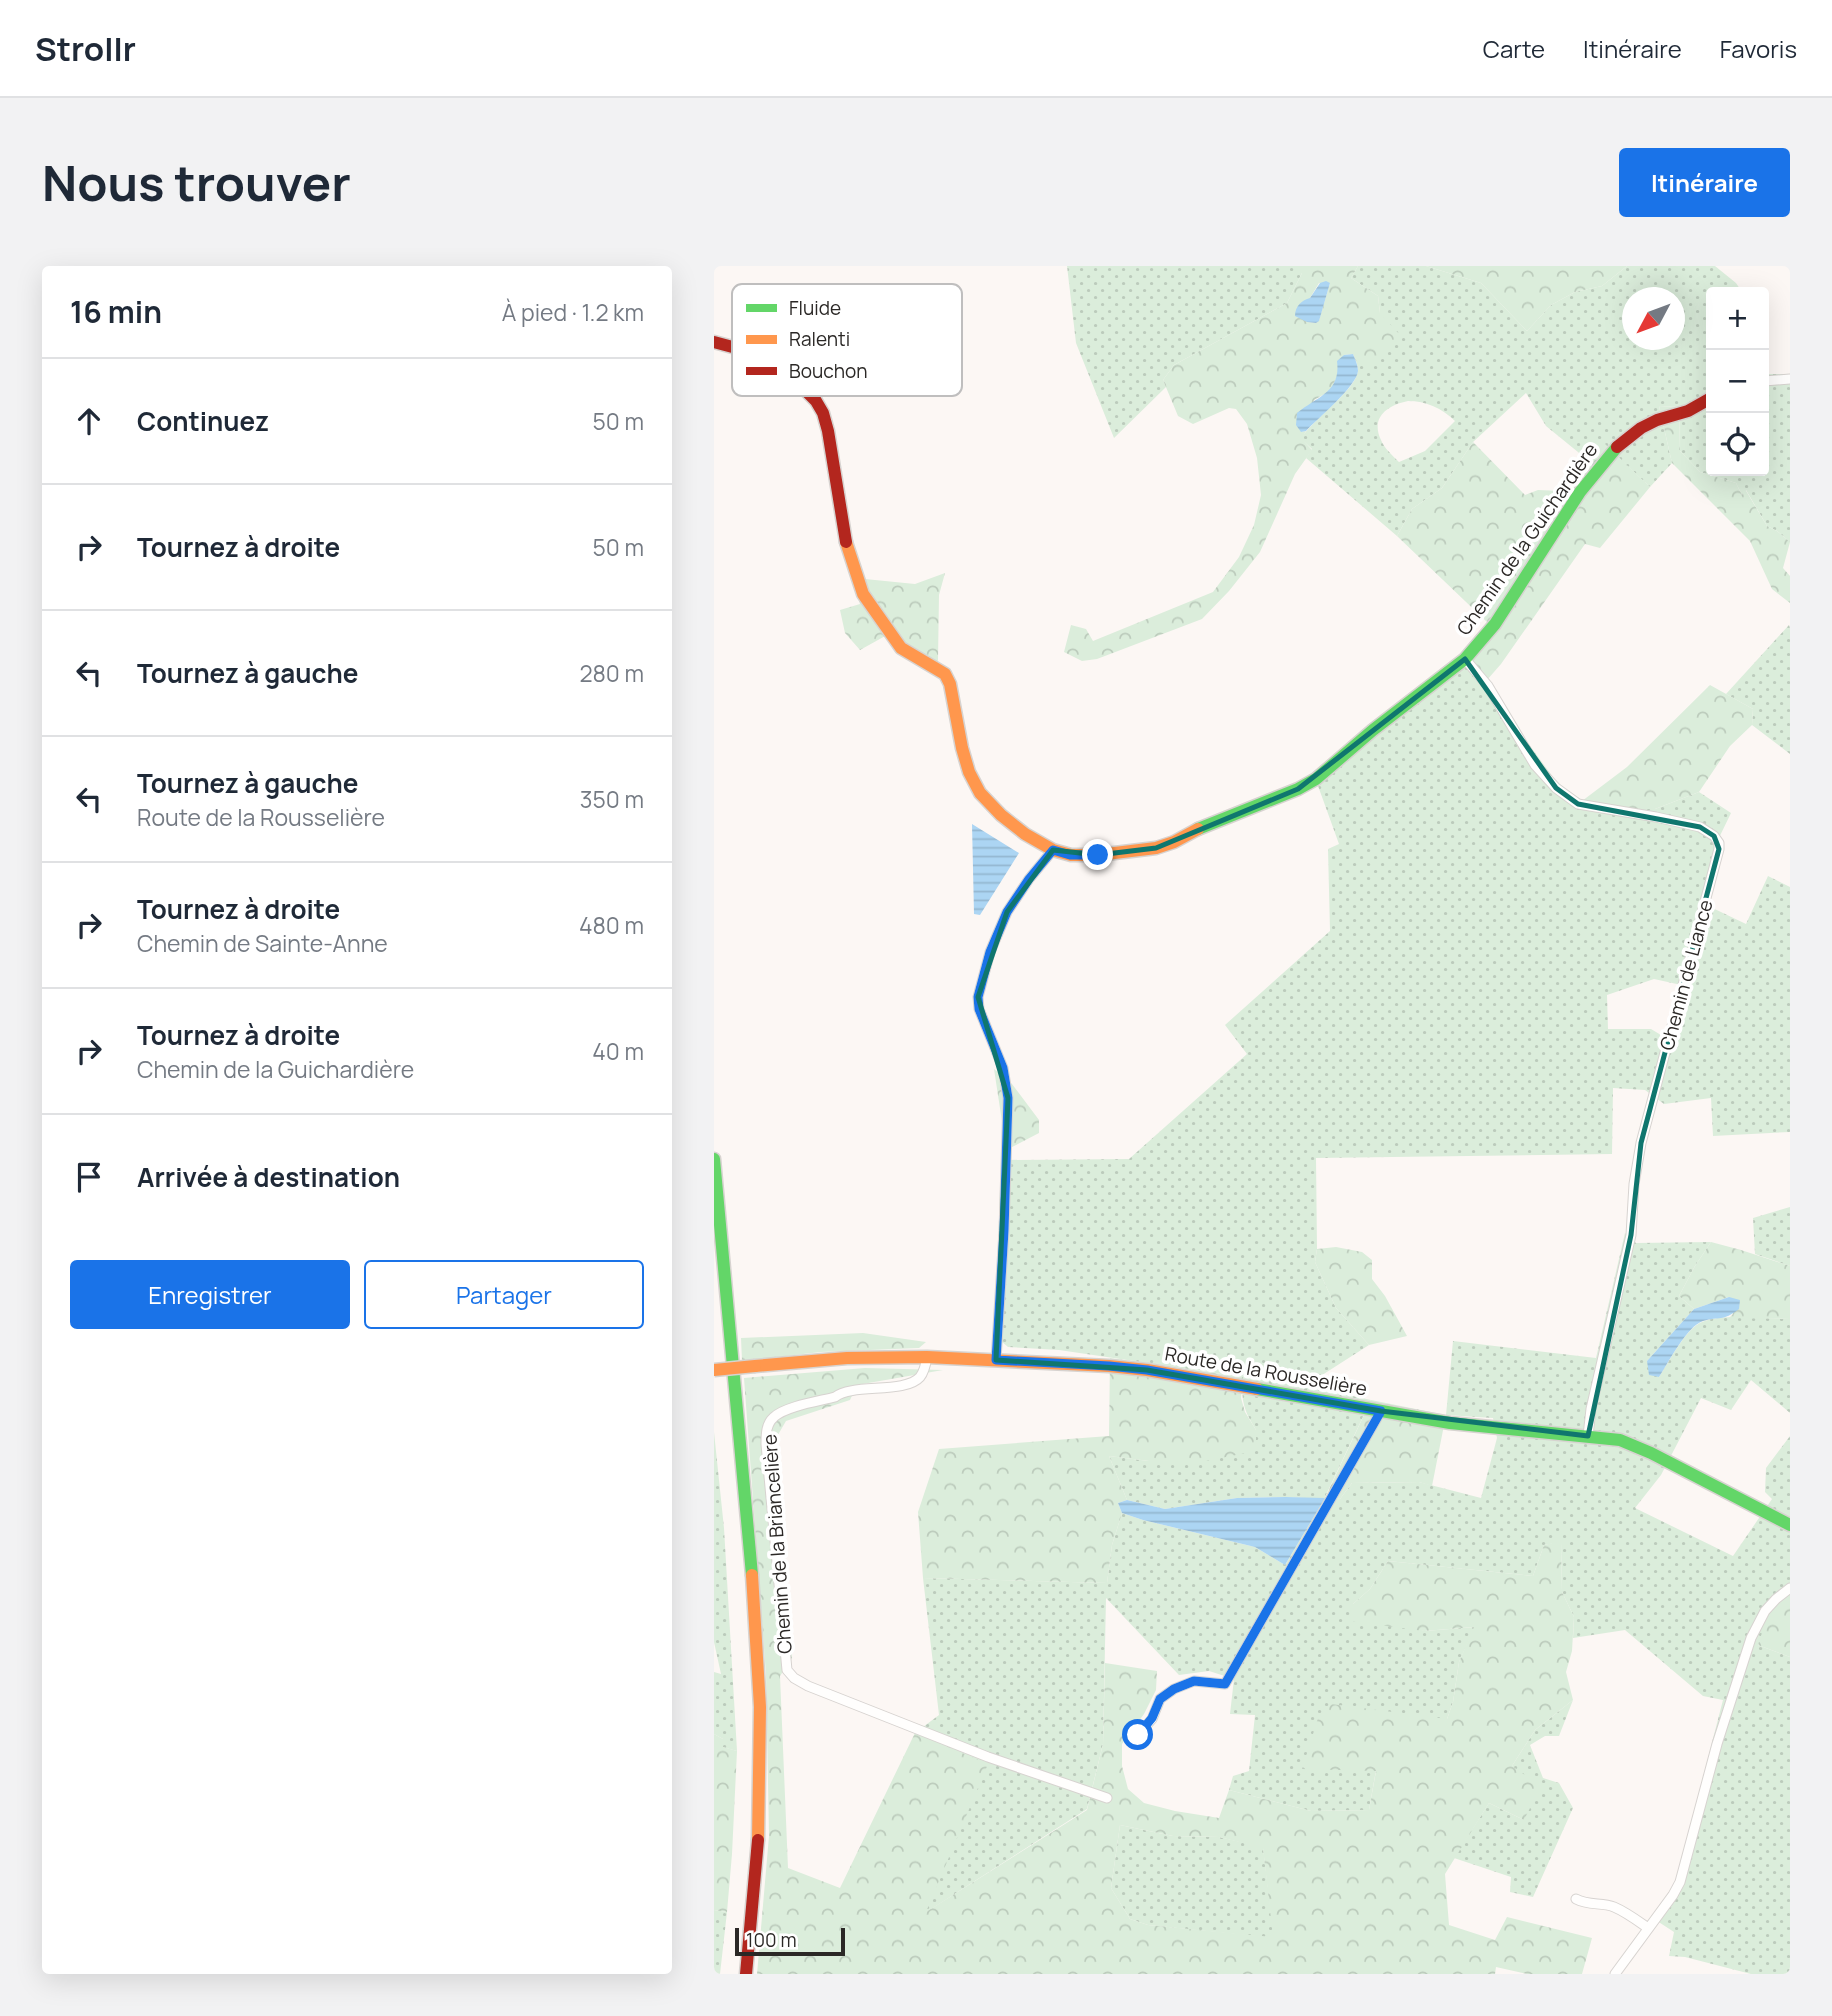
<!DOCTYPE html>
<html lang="fr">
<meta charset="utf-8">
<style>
:root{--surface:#fff;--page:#f2f2f3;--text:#1f2937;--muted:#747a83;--line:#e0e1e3;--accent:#1a73e8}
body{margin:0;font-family:Manrope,sans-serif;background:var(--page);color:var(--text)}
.controls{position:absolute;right:21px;top:21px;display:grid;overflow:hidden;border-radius:7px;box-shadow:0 7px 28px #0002}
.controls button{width:63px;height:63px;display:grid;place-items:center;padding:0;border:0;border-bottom:2px solid var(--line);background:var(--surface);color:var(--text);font:35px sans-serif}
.compass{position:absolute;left:908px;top:21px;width:63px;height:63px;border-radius:50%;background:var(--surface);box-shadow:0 7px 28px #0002;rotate:229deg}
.scale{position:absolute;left:21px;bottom:18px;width:110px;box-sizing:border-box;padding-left:7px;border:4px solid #2b2826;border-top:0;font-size:19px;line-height:24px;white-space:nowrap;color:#2b2826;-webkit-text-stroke:5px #fff;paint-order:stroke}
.stop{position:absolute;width:21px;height:21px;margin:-16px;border:5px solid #1a73e8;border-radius:50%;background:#fff}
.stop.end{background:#1a73e8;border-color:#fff;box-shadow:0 2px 7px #0008}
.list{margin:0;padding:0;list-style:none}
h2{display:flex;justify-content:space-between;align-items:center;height:91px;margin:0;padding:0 28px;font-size:30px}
h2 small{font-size:23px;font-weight:400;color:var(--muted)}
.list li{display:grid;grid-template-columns:46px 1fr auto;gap:21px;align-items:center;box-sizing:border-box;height:126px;padding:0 28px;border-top:2px solid var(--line)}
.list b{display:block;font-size:26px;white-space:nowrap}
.list p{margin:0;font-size:23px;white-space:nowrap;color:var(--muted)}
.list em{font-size:23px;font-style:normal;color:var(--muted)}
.actions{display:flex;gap:14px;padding:21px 28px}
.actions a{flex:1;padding:16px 0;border:2px solid var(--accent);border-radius:7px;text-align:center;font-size:24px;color:var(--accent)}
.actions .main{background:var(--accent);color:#fff}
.icon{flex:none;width:38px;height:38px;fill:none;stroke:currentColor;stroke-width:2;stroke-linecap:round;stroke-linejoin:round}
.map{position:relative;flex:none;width:1076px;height:1708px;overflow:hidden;border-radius:7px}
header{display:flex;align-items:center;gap:42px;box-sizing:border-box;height:98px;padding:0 35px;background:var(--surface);border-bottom:2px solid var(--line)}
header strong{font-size:33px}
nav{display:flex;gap:38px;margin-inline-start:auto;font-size:24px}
.intro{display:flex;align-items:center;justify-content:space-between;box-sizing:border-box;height:168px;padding:0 42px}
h1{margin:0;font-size:49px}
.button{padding:18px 32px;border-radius:7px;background:var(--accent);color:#fff;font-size:24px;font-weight:700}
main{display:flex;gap:42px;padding:0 42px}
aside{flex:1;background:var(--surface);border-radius:7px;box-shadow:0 7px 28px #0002}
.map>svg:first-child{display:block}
</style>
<header>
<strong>Strollr</strong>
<nav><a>Carte</a><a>Itinéraire</a><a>Favoris</a></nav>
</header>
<div class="intro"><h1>Nous trouver</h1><a class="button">Itinéraire</a></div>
<main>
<aside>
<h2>16 min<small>À pied · 1.2 km</small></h2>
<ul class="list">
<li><svg class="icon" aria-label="ahead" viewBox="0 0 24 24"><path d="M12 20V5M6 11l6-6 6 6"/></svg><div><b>Continuez</b></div><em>50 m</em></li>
<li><svg class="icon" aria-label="right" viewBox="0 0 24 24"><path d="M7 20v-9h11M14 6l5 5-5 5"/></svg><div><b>Tournez à droite</b></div><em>50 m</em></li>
<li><svg class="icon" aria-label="left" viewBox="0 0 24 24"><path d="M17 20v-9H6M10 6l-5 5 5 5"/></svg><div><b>Tournez à gauche</b></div><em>280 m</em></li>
<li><svg class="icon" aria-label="left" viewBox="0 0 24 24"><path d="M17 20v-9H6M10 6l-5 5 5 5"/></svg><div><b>Tournez à gauche</b><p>Route de la Rousselière</p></div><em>350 m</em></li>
<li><svg class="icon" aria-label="right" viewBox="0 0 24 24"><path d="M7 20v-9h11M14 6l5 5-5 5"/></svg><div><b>Tournez à droite</b><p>Chemin de Sainte-Anne</p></div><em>480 m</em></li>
<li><svg class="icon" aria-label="right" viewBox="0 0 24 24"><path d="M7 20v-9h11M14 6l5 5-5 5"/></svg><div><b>Tournez à droite</b><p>Chemin de la Guichardière</p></div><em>40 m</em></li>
<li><svg class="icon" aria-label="arrive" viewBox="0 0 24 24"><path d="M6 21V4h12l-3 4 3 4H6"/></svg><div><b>Arrivée à destination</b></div></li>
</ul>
<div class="actions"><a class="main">Enregistrer</a><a>Partager</a></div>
</aside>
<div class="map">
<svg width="1076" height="1708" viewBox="0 0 1076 1708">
<defs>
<pattern id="grass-dots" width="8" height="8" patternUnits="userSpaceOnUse" patternTransform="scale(1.75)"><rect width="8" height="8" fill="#dbeddb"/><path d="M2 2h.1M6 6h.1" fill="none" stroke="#bccbbc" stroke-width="1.8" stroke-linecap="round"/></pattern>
<pattern id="forest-crowns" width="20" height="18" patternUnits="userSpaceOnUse" patternTransform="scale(1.75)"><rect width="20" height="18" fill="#dbeddb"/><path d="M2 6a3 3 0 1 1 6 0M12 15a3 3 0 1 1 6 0" fill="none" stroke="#bccbbc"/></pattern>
<pattern id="water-rules" width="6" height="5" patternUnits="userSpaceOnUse" patternTransform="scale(1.75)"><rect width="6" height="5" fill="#acd5f3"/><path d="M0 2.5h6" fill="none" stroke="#94b7d0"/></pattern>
</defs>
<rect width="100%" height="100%" fill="#fcf7f4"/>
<!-- grass -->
<path fill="url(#grass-dots)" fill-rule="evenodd" d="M353,0H588V7L573,37L460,99L449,114L452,121L400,172L362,77Z
M644,0H712L767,17L813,65L837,39L861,26L888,20L913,0H1001L1022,17L1028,26H997V205H1050V108H1076V276L1063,265L1053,260L1032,224L1028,229L1022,217L986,206L966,185L965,141L945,140L958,197L936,221L890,178L875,195L832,160L812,127L759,176L728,222L698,243L683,270L592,192L598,183L587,173C598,153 643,124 644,104C644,99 641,93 639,88L666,47L664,30L637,12ZM918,32H960V74H918ZM694,135C712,135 728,142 741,155L711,185L685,196C679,190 670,182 667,174C656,151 674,139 694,135Z
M1075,359L1076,362V488L1038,459L1039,443L1012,428Z
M752,387L773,414L814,477L844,518L868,534L941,543L985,526L1017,547L1001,580L986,636L1032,658L1054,610L1076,621V866L999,870L997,832L950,838L931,824L899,822L898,888L602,892L603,983L601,996L622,1042L655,1079L591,1120L657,1134L611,1231L626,1233L638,1217L705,1216L767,1232L783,1172L779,1152L732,1149L739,1075L882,1092L911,967L922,977L997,976L981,1000L965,1030L980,1043L933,1095L945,1111C955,1096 972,1062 988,1056C1009,1047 1053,1053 1076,1053V1147L1037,1114L1017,1144L987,1132L947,1209L921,1242L1019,1290L1058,1233L1051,1226L1052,1202L1076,1170V1327L1044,1379L1076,1391V1708H1037L971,1691L955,1690L960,1666L937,1651L962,1616L1009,1434L989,1430L911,1364L859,1372L860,1351L848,1326L847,1276L830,1279L819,1310L674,1295L656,1323L639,1338L710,1365L761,1361L745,1396L739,1436L733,1453L588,1502L662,1504L655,1544L597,1545L515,1524L519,1510L535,1505L541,1449L516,1448L520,1413L495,1405L465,1409L392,1332L389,1478L373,1543L211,1647L201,1467L225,1449L209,1312L393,1317L398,1279L408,1247L429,1254L541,1281L571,1299L610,1233L572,1231L523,1232L451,1243L413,1234L395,1190L435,1195L542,1164C529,1143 527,1135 529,1111L345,1084L294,1081L281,1070L287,894L415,893L533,788L511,759L616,665L614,583L625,578L599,506ZM940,713L972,720L957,775L937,763H894L893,729Z
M1076,941V1000L1041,988L1039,952Z
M0,1166L10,1262L23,1485L8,1481L9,1473L0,1468V1406L7,1408L0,1376Z
M859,1434L845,1470H831L816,1479L829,1512L845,1517L859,1542L819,1631L796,1626L797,1611L740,1592L775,1537L810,1554L798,1500L821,1464Z
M406,1559L459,1570L505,1571L549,1581L560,1672L434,1659L416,1653L397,1622Z
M0,1644L13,1646L6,1708H0Z"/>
<!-- forest -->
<path fill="url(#forest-crowns)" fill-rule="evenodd" d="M588,0H644L637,12L664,30L666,47L687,70L659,101L639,88L630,89L625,107L616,125L600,134L587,166L592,165L588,173L598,184L581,208L546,286L515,325L488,353L383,393L368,395L350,386L357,359L372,363L379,375L499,326L525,291L540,259L547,229L543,192L533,158L522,143L515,142L479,158L464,150L449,114L460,99L573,37L588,7ZM605,17H616L605,54L602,57L593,56L596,32Z
M712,0H913L888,20L861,26L837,39L813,65L767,17Z
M945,140L965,141L966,185L986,206L1022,217L1028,229L1031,223L1053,260L1063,265L1076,276L1069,302L1076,310V337L1058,323L1036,275L958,197Z
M759,176L811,229L824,224L848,225L890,177L936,221L886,282L871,278L787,398L773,414L752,387L751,382L774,357L683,270L698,243L728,222Z
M231,307L225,329L224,394L222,399L173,369L146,384L131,367L126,344L146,338L139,318L151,313L201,318Z
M996,419L1039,443L1038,459L1016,480L985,526L941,543H921L868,535L913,501Z
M280,803L298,818L325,854V867L298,881L297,893L287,894L289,862Z
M997,976L1027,984L1076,1000V1053L1015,1052L1019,1048L1015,1031L980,1043L965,1030L981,1000Z
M622,981L648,986L658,994V1013L671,1030L693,1070L655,1079L622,1042L601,996L603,983Z
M149,1067L212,1076L205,1082L107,1086L28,1095L27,1072Z
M396,1092L529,1111L527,1132L531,1146L542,1164V1185L492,1195H435L395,1190L413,1234L404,1237L408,1247L398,1279L393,1317L209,1312L204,1246L225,1183L395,1170Z
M151,1102L229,1104L143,1119L136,1134L72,1155L61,1174L78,1392L66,1410L74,1602L126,1622L201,1467L274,1498L212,1646L373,1544L389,1478L391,1397L443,1405L442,1424L430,1448L408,1478V1500L414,1523L430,1537L461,1545L505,1552L515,1524L597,1545L655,1544L662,1505L588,1503L605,1449L617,1438L733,1453L739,1436L745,1396L760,1361L710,1365L634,1355L639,1338L656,1323L674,1295L819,1310L830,1279L847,1275L848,1326L860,1351L858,1385L852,1406L859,1434L821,1464L798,1500L827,1520L810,1554L775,1537L731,1608L735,1659L781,1674L793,1651L878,1672L868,1708H813L782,1701L781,1708H43L55,1570L52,1409L30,1112ZM406,1559L459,1570L505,1571L549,1582L559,1671L434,1659L416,1653L397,1622Z
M657,1134L732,1149L718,1220L705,1216L638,1217L626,1233L611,1232Z
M1076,1327V1391L1044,1379C1051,1358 1056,1340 1076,1327Z
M0,1468L9,1473V1481L23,1485L18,1588L13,1646L0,1644Z"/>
<!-- water -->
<path fill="url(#water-rules)" d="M612,15L616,17L605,55L602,57L593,56L581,50C581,40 588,34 596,32L606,17Z
M639,88C641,93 644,99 644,105C643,120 603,153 592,165L587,166L582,159L583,147C604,130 627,126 623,95L630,89Z
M258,558L305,587L266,649L260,648Z
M1015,1031L1026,1034L1025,1043C1008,1056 1006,1050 989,1055C972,1061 955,1096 945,1111L935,1109L933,1095L980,1043Z
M572,1231L611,1232L571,1299L541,1281L429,1254L408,1247L404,1237L413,1234L451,1243L523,1232Z"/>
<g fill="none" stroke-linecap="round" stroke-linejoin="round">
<!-- street casing -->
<g stroke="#d7d3d0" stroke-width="11">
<path id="street" d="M1050,115L1076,113
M751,393L774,420L821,499L842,522L864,538L942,551L986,561L1000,570L1005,577V583L927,877L920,918L917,969L877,1143L874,1170
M213,1091C212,1097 210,1106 206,1111C191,1128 138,1117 121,1131C106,1135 72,1140 60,1151C52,1158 52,1168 52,1178L73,1404L80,1412L94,1420L274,1491L393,1532
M282,1094L290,965L294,832L289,802L265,743L264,731L276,686L293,646L315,613L339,584
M424,1469L438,1453L446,1433L460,1423L480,1415L511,1418L667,1145
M862,1633C875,1640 888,1636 900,1641C912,1646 924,1655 934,1662
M901,1708L959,1629L966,1616L1003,1478L1037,1372L1051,1345L1062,1333L1076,1322"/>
</g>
<!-- fast casing -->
<g stroke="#d7d3d0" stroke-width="15">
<path id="fast" d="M484,563L584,523L602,513L659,464L751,393L781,358L866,226L903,181
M0,893L38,1309
M543,1123L736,1157L906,1174L937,1187L1076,1259"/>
</g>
<!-- slow casing -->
<g stroke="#d7d3d0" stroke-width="15">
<path id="slow" d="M132,276L149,328L187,382L231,408L236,418L248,482L255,506L266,527L287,549L311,568L339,584L357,589H384L442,582L460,576L484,563
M41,1100L133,1092L213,1091L395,1100L433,1104L543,1123
M38,1309L46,1441L44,1574"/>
</g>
<!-- jam casing -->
<g stroke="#d7d3d0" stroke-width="15">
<path id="jam" d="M0,76L26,83L56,97L83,116L102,135L109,147L114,165L132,276
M903,181L927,162L943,154L974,145L997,132
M32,1708L44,1574"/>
</g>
<!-- street -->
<use href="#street" stroke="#fffefd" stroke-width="9"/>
<!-- fast -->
<use href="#fast" stroke="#63d668" stroke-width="12"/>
<!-- slow -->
<use href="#slow" stroke="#ff974d" stroke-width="12"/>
<!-- jam -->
<use href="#jam" stroke="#b3261e" stroke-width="12"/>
<!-- slow-bridge casing -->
<g stroke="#d7d3d0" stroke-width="15" stroke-linecap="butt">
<path id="slow-bridge" d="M0,1104L41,1100"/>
</g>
<!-- slow-bridge -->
<use href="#slow-bridge" stroke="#ff974d" stroke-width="12"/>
</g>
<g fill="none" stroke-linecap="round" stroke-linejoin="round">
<!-- route -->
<path stroke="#1a73e8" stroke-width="9" d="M384,589H356L339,584L315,613L293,646L276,686L264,731L265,743L289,802L294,832L290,965L282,1094L395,1100L433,1104L667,1145L511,1418L480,1415L460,1423L446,1433L438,1452L424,1469"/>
</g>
<!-- marked area -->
<path fill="none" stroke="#0f766e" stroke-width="5" stroke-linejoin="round" d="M751,393L842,522L864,538L986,561L1000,570L1005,583L927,877L917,969L874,1170L667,1145L433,1104L282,1094L294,832L264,731L293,646L339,584L384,589L442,582L584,523Z"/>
<g text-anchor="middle" stroke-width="7" stroke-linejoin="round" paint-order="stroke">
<!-- street labels -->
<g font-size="19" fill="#2b2826" stroke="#fff">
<text transform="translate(813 273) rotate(-55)" y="7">Chemin de la Guichardière</text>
<text transform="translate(972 709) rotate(-75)" y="7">Chemin de Liance</text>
<text transform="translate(552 1105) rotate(10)" y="7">Route de la Rousselière</text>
<text transform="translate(63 1278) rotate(-94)" y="7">Chemin de la Briancelière</text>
</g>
</g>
<!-- legend -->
<rect x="18" y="18" width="230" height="112" rx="10" fill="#fff" stroke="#bfbebe" stroke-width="2"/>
<rect x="32" y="38" width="31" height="8" fill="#63d668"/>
<rect x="32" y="69" width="31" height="9" fill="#ff974d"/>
<rect x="32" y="101" width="31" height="8" fill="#b3261e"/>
<g font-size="19" fill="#2b2826">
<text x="75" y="49">Fluide</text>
<text x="75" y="80">Ralenti</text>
<text x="75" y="112">Bouchon</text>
</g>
</svg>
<div class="controls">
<button>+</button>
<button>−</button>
<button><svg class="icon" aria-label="locate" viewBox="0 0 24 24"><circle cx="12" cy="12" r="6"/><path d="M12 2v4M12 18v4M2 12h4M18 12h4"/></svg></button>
</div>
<svg class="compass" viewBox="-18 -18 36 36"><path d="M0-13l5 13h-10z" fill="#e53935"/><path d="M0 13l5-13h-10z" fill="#747a83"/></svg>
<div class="scale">100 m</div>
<div class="stop" style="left:424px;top:1469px"></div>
<div class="stop end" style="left:384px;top:589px"></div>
</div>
</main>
